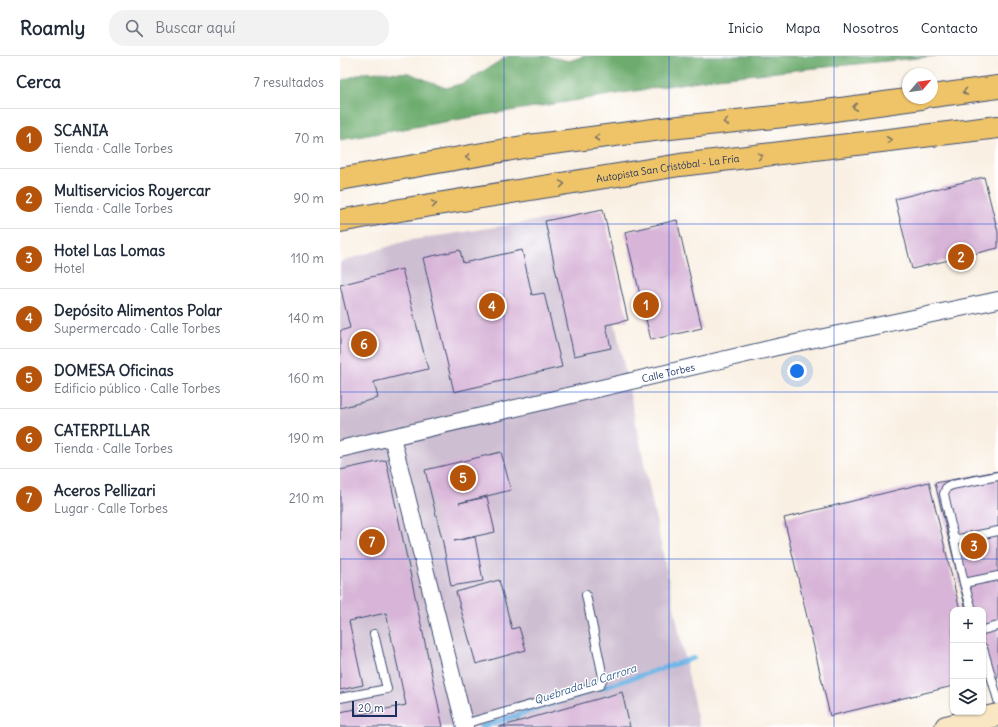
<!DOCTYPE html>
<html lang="es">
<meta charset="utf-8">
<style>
:root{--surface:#fff;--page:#f2f2f3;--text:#1f2937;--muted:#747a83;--line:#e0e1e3;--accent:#b45309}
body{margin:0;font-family:Delius,sans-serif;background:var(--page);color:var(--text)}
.controls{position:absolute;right:12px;bottom:12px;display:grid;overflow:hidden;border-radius:8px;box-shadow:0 1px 3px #0004}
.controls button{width:36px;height:36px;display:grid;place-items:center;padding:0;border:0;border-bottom:1px solid var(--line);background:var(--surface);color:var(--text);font:20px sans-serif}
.compass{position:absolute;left:562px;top:12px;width:36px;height:36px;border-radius:50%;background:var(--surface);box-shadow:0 1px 3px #0004;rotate:61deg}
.scale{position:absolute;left:12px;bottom:10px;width:45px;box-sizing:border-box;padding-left:4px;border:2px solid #1b2f5e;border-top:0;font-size:11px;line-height:14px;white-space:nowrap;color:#1b2f5e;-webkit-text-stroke:3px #fff;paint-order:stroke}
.you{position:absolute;left:457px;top:315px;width:14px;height:14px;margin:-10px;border:3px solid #fff;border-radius:50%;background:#1a73e8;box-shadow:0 0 0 6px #1a73e833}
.badge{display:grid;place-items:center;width:26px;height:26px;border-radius:50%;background:var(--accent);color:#fff;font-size:13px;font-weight:700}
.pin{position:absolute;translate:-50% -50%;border:2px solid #fff;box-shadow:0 1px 4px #0006}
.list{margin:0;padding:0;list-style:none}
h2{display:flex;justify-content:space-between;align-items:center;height:52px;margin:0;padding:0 16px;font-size:17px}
h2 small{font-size:13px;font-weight:400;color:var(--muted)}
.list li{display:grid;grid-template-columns:26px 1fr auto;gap:12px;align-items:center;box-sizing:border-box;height:60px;padding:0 16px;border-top:1px solid var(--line)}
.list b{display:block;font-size:15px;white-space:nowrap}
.list p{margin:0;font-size:13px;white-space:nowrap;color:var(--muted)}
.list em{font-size:13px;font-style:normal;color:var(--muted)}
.icon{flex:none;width:22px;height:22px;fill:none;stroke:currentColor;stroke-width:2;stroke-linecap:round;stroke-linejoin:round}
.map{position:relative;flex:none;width:658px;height:671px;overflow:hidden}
header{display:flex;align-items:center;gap:24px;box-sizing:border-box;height:56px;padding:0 20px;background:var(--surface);border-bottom:1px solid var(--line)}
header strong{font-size:19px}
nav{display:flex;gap:22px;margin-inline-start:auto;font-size:14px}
.search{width:280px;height:36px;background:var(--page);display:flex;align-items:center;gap:10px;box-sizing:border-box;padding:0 14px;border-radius:16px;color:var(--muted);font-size:15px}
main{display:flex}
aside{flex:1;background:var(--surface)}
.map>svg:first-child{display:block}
</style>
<header>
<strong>Roamly</strong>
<div class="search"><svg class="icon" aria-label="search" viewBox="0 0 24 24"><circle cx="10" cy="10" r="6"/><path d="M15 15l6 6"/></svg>Buscar aquí</div>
<nav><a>Inicio</a><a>Mapa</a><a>Nosotros</a><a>Contacto</a></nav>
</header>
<main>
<aside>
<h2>Cerca<small>7 resultados</small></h2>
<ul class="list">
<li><span class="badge">1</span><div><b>SCANIA</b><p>Tienda · Calle Torbes</p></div><em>70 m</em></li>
<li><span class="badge">2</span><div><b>Multiservicios Royercar</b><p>Tienda · Calle Torbes</p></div><em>90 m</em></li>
<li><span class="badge">3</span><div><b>Hotel Las Lomas</b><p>Hotel</p></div><em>110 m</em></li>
<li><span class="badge">4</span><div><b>Depósito Alimentos Polar</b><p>Supermercado · Calle Torbes</p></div><em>140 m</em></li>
<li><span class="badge">5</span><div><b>DOMESA Oficinas</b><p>Edificio público · Calle Torbes</p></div><em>160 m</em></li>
<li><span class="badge">6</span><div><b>CATERPILLAR</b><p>Tienda · Calle Torbes</p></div><em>190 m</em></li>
<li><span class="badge">7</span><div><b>Aceros Pellizari</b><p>Lugar · Calle Torbes</p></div><em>210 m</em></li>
</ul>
</aside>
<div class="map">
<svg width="658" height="671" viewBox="0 0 658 671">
<rect width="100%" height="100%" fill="#fff"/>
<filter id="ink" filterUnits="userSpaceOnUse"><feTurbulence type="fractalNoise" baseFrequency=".025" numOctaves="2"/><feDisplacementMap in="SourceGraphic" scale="8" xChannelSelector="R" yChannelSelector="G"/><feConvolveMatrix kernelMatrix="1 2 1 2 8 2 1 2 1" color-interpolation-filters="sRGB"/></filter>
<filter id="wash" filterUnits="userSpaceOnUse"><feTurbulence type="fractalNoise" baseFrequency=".012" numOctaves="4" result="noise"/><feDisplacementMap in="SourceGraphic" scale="16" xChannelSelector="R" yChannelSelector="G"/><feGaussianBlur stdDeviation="0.9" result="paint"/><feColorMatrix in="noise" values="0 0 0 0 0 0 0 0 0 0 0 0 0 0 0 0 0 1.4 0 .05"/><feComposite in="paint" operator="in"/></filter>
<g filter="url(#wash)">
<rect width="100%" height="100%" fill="#f9f0e3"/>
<!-- industrial -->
<path fill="#cebed1" d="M252,156L359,671H0V206L66,185Z"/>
<!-- forest -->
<path fill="#6dac6e" stroke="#446e66" d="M168,0H206L229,5L244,0H596L377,22L144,59L0,84V25L23,17L42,16L69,17L106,32L124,27Z"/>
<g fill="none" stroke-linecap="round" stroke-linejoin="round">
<!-- stream -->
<path stroke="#6eb6e6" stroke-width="4.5" d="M259,633L354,602
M141,671L248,636"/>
</g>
<g id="blocks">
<!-- building -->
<path fill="#d8b5d8" d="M644,121L658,176V192L572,213L555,143Z
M263,153L288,264L266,269L271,292L234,300L205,165Z
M337,164L362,272L311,284L285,176Z
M120,194L123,207L182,194L192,239L204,237L222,311L114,336L83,202Z
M62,213L88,313L34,326L38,342L0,352V275L10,272L0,229Z
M161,396L171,434L119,447L147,441L155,476L114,485L135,481L143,525L111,530L103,487L85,414Z
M46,404L103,671H0V656L15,653L16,659L66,649L46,557L9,565L23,629L0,634V414Z
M658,415V621L643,625V554H626L595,427Z
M589,426L620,554H613V630L490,660L444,462Z
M159,524L172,573L179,571L186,594L136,608L116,536Z
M282,636L290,671H159Z"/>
</g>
</g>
<g filter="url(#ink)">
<use href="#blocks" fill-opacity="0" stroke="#3c4c72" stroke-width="1"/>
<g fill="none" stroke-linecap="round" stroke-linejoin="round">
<!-- service casing -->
<g stroke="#3c4c72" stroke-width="10">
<path id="service" d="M614,484L658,475
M624,527L658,520
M632,554L624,527L604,438L606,432L612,429L658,420
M643,574L658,570
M643,592L658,644
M0,642L47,633L34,578
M124,668L260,629L263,621L246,539"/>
</g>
<!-- minor casing -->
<g stroke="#3c4c72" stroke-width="18">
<g id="minor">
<path d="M52,381L125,671"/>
<path id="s1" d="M0,393L437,291L658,244"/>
</g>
</g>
<!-- secondary casing -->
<g stroke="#3c4c72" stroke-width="24">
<path id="secondary" d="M606,671L658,659"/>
</g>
<!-- motorway casing -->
<g stroke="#3c4c72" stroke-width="24">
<g id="motorway">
<path d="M592,40L658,31"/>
<path d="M0,123L189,90L321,73L472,57L581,42"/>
<path id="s2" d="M0,165L60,154L340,109L658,71"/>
</g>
</g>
<!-- service -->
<use href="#service" stroke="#fff" stroke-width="8"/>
<!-- minor -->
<use href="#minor" stroke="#fff" stroke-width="16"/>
<!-- secondary -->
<use href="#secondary" stroke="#f9e7c3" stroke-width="22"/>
<!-- motorway -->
<use href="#motorway" stroke="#efc469" stroke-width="22"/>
</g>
<!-- one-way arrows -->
<defs><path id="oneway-chevron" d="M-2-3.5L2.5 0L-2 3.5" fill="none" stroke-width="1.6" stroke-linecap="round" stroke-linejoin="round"/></defs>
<g stroke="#7a7263">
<use href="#oneway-chevron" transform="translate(625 36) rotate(172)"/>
<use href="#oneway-chevron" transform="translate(515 51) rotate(172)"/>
<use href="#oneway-chevron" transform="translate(386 66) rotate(174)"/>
<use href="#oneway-chevron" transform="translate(257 82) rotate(173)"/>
<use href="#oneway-chevron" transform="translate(549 84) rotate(-7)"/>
<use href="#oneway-chevron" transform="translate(420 100) rotate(-7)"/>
<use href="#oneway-chevron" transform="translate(128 101) rotate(170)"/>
<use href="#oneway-chevron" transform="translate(222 128) rotate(-9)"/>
<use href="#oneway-chevron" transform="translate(94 148) rotate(-9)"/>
</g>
</g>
<!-- grid -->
<path fill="none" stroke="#1d4ed8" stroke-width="1" stroke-opacity="0.55" d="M164,0V671M329,0V671M494,0V671M0,168H658M0,336H658M0,503H658"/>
<g text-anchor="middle" stroke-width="3" stroke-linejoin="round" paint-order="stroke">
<!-- street labels -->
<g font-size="10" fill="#1b2f5e" stroke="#fff">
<text dy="4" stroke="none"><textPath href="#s2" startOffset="332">Autopista San Cristóbal - La Fría</textPath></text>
<text dy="4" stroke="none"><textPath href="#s1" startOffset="337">Calle Torbes</textPath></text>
</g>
<!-- water labels -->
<g font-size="11" font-style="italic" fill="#385e8e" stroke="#fff">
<text transform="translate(245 628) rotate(-18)" y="4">Quebrada La Carrora</text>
</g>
</g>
</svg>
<div class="controls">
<button>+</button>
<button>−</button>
<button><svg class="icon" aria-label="layers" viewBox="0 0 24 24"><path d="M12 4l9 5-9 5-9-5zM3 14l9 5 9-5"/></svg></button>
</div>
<svg class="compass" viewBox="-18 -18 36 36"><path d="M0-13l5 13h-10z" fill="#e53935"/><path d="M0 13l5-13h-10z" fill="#747a83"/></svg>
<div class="scale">20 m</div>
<div class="you"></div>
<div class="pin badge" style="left:306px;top:249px">1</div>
<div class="pin badge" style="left:621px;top:201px">2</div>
<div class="pin badge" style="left:634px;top:490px">3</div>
<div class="pin badge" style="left:152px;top:250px">4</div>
<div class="pin badge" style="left:123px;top:422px">5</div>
<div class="pin badge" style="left:24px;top:288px">6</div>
<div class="pin badge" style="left:32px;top:486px">7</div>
</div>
</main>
